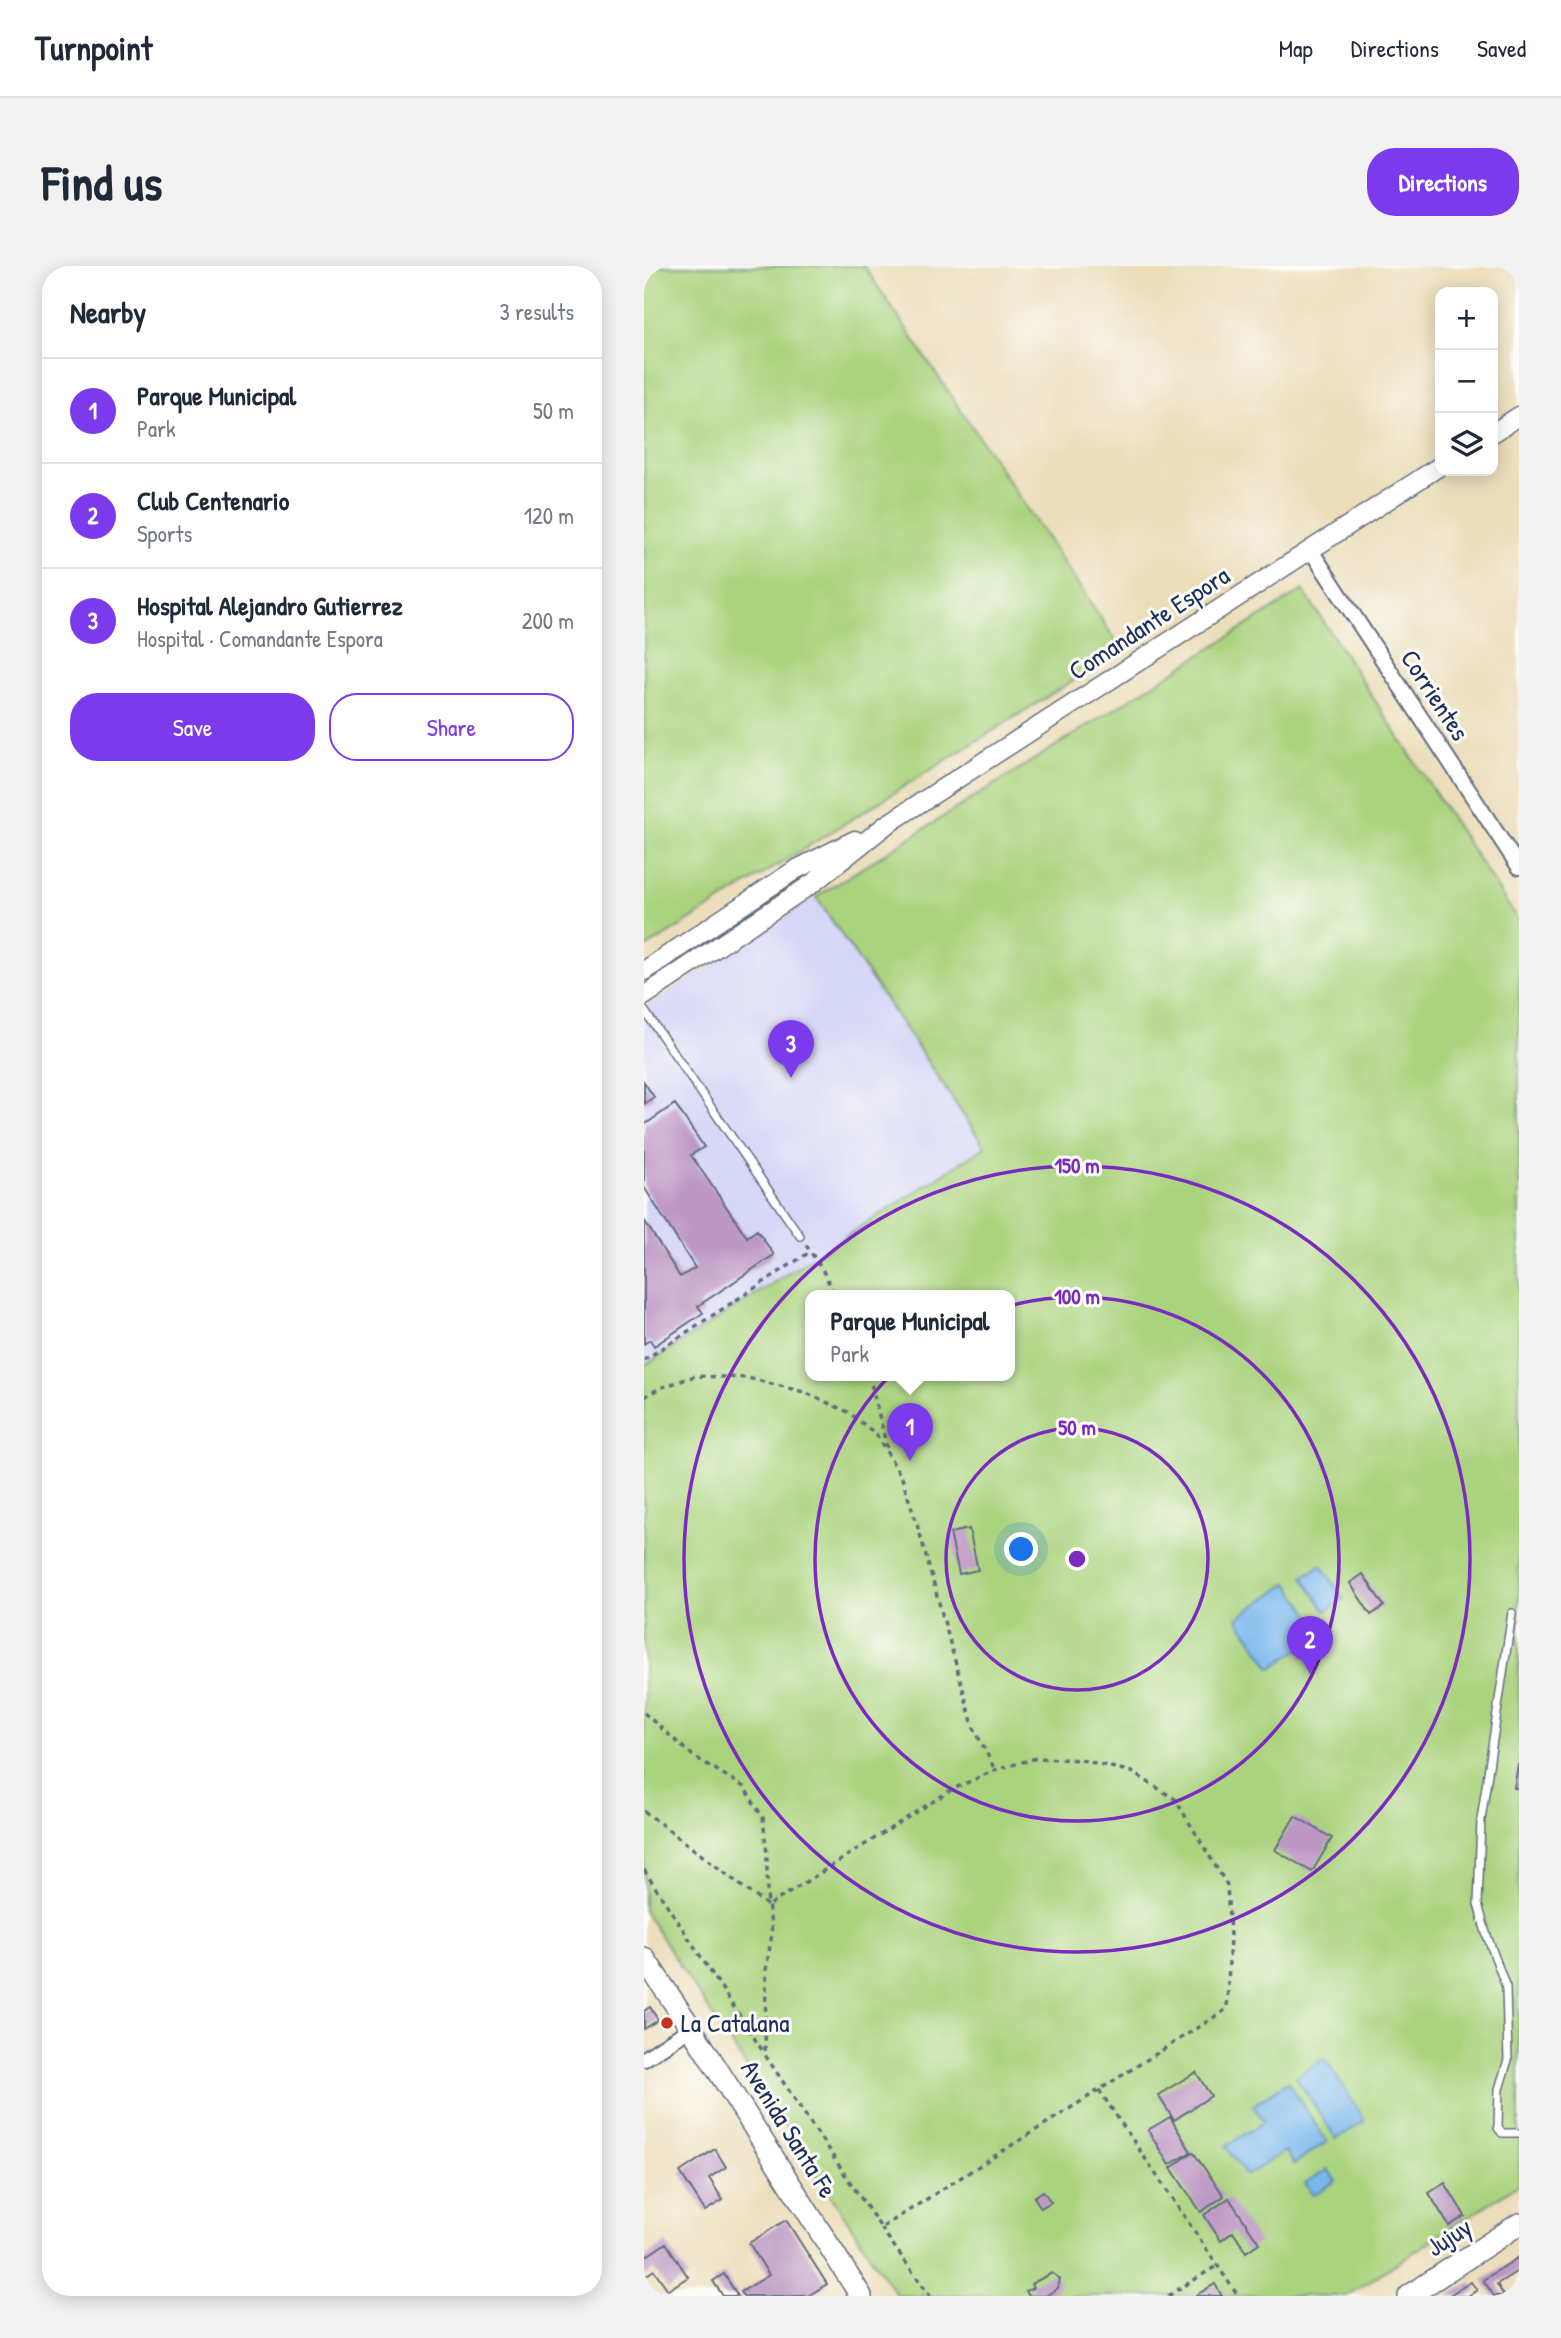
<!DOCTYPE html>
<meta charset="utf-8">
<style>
:root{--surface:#fff;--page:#f2f2f3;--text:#1f2937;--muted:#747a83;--line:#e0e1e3;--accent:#7c3aed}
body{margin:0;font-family:"Patrick Hand",sans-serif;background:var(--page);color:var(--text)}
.controls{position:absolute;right:21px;top:21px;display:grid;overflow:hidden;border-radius:14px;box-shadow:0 4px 18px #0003}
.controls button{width:63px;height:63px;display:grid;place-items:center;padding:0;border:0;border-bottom:2px solid var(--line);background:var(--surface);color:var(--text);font:35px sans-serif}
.you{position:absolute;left:378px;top:1284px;width:24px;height:24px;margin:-18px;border:5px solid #fff;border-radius:50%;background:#1a73e8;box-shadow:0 0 0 10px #1a73e833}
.badge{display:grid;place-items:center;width:46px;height:46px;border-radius:50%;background:var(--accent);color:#fff;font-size:23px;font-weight:700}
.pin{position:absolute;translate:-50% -58px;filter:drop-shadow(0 2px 4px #0008)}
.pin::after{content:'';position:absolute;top:37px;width:24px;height:21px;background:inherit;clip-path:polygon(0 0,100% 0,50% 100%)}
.popup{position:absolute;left:161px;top:1024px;width:210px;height:91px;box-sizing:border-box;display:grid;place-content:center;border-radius:14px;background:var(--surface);filter:drop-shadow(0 2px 5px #0005);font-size:23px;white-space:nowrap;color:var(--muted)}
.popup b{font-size:26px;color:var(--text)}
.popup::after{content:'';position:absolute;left:50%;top:100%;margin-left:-14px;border:14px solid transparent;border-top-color:var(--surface)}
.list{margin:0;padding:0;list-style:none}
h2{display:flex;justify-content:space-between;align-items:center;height:91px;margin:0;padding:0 28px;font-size:30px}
h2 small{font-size:23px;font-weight:400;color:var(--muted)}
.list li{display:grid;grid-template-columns:46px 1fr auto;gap:21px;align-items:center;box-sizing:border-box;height:105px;padding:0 28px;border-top:2px solid var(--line)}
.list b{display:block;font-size:26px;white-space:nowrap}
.list p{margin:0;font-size:23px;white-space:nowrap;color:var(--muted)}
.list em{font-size:23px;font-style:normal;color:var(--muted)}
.actions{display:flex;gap:14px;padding:21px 28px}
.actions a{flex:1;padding:16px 0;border:2px solid var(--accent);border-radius:28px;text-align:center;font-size:24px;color:var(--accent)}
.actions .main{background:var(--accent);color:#fff}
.icon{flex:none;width:38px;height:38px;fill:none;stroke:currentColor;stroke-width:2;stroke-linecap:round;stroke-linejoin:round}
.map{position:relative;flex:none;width:875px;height:2030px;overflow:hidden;border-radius:28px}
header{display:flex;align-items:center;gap:42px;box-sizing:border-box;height:98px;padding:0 35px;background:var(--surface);border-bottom:2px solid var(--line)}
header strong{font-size:33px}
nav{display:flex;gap:38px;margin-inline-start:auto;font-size:24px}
.intro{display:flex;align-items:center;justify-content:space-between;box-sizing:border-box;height:168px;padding:0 42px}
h1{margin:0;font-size:49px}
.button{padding:18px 32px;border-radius:28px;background:var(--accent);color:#fff;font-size:24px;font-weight:700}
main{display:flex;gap:42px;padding:0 42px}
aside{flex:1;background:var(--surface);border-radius:28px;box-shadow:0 4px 18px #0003}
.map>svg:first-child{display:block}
</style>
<header>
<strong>Turnpoint</strong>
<nav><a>Map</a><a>Directions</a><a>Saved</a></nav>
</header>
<div class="intro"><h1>Find us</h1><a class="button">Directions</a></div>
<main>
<aside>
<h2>Nearby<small>3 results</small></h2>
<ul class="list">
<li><span class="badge">1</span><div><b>Parque Municipal</b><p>Park</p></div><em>50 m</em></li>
<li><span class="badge">2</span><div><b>Club Centenario</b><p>Sports</p></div><em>120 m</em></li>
<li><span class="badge">3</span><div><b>Hospital Alejandro Gutierrez</b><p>Hospital · Comandante Espora</p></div><em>200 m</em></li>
</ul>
<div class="actions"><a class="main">Save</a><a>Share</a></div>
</aside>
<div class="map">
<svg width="875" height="2030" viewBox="0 0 875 2030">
<rect width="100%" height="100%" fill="#fdfcf7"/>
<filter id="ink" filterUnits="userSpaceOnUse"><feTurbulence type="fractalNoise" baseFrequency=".0143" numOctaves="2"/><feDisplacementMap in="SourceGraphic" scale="14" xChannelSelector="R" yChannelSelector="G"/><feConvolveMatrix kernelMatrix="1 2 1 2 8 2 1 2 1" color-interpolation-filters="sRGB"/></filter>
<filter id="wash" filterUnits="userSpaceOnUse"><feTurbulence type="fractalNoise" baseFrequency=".00686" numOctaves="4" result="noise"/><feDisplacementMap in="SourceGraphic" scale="28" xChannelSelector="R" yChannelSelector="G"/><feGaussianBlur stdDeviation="1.57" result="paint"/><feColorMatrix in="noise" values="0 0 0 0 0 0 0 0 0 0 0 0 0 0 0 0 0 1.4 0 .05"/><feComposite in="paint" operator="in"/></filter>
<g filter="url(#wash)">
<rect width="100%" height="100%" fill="#ecdebb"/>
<!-- built -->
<path fill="#d7d7f8" d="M172,631L341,881L0,1100V742Z"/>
<!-- green -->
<path fill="#aad37e" stroke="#62816e" stroke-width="2" fill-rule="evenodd" d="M0,0H220L478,384L0,683Z
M659,324L875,656V1918L702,2030H253L0,1645V1100L341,881L172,631ZM166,1029H366V1109H166Z"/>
<!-- water -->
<path fill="#79b8ed" stroke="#4a74a6" stroke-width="2" d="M677,1299L700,1333L682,1345L659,1311Z
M644,1317L679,1367L627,1402L593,1352Z
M681,1792L721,1855L692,1873L652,1811Z
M644,1816L683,1876L650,1898L641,1885L602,1910L582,1880L620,1856L609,1839Z
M684,1903L692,1915L669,1929L661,1917Z"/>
<g id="blocks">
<!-- building -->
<path fill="#be98c5" d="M0,816L10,831L0,838Z
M31,838L60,881L47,889L103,971L113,964L130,989L54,1040L59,1047L10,1080L6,1074L0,1078V954L36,1011L51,1002L0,921V859Z
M325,1263L334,1304L315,1308L306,1267Z
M719,1308L740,1340L727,1349L706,1317Z
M874,1499H875V1522H870Z
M651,1550L688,1572L668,1606L631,1584Z
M6,1741L14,1754L0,1763V1745Z
M552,1806L567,1830L530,1854L514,1829Z
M526,1851L547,1886L525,1899L504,1864Z
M71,1883L82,1901L65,1912L79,1934L61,1945L36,1906Z
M549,1886L580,1930L557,1946L527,1902Z
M801,1917L821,1950L805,1960L785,1927Z
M399,1925L407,1936L397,1942L390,1931Z
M585,1932L615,1977L602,1986L589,1966L577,1975L560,1949Z
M142,1954L183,2018L164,2030H99L97,2026L125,2009L105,1977Z
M22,1977L44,2011L24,2024L10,2004L1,2010L0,2008V1992Z
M875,1991V2004L853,2018L860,2030H850L839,2014Z
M408,2007L416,2013L414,2022L402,2030H385L382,2025L389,2022L387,2018Z
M80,2008L94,2030H79L69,2015Z
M827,2016L833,2024L824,2030H804Z
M571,2018L578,2030H551Z"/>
</g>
</g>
<g filter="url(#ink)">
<use href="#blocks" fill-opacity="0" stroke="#646c7f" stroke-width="2"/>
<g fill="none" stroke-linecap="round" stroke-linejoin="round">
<!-- service casing -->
<g stroke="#646c7f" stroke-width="10">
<path id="service" d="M0,744L156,970
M868,1347L837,1554L834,1638L842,1667L862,1721L864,1794L855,1823L854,1862L858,1867H875"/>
</g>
<!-- minor casing -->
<g stroke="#646c7f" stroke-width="18">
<path id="minor" d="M666,283L875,601
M0,1793L47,1762"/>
</g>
<!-- tertiary casing -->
<g stroke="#646c7f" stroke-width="21">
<path id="tertiary" d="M849,167L875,150
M0,705L151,604L211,574
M0,730L169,617L242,559L796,200"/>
</g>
<!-- secondary casing -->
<g stroke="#646c7f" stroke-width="24">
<path id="secondary" d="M0,1692L47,1762L217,2030
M765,2030L875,1958"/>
</g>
<!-- path -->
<path stroke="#646c7f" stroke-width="3.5" stroke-dasharray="5 5" stroke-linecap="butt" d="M162,979L179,1005L191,1029
M0,1094L166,986
M225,1109L243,1182
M0,1131L16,1122L51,1110L104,1112L160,1126L204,1146L232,1168L258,1212L276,1268L329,1460L351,1504
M0,1447L48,1489L100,1521L119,1552L123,1588V1629L128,1668L122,1704L121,1789L237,1962L583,1743L586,1670L583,1619L531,1533L488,1506L438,1494L393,1492L351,1504L307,1524L124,1640
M0,1545L124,1640
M0,1604L120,1787
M455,1824L594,2030
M237,1962L286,2030
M524,2030L574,1999"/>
<!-- service -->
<use href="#service" stroke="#fff" stroke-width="7"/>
<!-- minor -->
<use href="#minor" stroke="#fff" stroke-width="14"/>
<!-- tertiary -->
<use href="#tertiary" stroke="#fff" stroke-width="18"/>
<!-- secondary -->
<use href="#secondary" stroke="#fff" stroke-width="21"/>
</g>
</g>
<!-- distance rings -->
<g fill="none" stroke="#7b2cbf" stroke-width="3.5">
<circle cx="433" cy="1293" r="131"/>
<circle cx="433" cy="1293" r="262"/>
<circle cx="433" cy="1293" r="393"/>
</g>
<!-- markers -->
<circle fill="#c8321e" stroke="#fdfcf7" stroke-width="2.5" cx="23" cy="1757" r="7"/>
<g text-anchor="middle" stroke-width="6" stroke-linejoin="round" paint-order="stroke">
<!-- street labels -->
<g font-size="26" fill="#1b2f5e" stroke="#fdfcf7">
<text transform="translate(505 357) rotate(-33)" y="9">Comandante Espora</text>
<text transform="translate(791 429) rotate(57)" y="9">Corrientes</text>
<text transform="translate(145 1863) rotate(58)" y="9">Avenida Santa Fe</text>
<text transform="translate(805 1971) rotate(-33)" y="9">Jujuy</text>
</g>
<!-- poi labels -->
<g font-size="26" fill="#1b2f5e" stroke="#fdfcf7" text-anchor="start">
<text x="37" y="1766">La Catalana</text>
</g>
</g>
<circle cx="433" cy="1293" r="10" fill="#7b2cbf" stroke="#fdfcf7" stroke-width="3.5"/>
<g font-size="21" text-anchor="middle" font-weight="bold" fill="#7b2cbf" stroke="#fdfcf7" stroke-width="6" stroke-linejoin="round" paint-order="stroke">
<text x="433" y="907">150 m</text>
<text x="433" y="1038">100 m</text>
<text x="433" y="1169">50 m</text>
</g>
</svg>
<div class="controls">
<button>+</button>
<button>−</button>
<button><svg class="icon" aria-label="layers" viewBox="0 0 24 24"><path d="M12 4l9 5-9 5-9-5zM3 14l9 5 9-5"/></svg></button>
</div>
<div class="you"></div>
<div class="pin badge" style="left:266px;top:1195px">1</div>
<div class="popup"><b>Parque Municipal</b>Park</div>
<div class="pin badge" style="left:666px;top:1408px">2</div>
<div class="pin badge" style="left:147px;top:812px">3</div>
</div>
</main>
